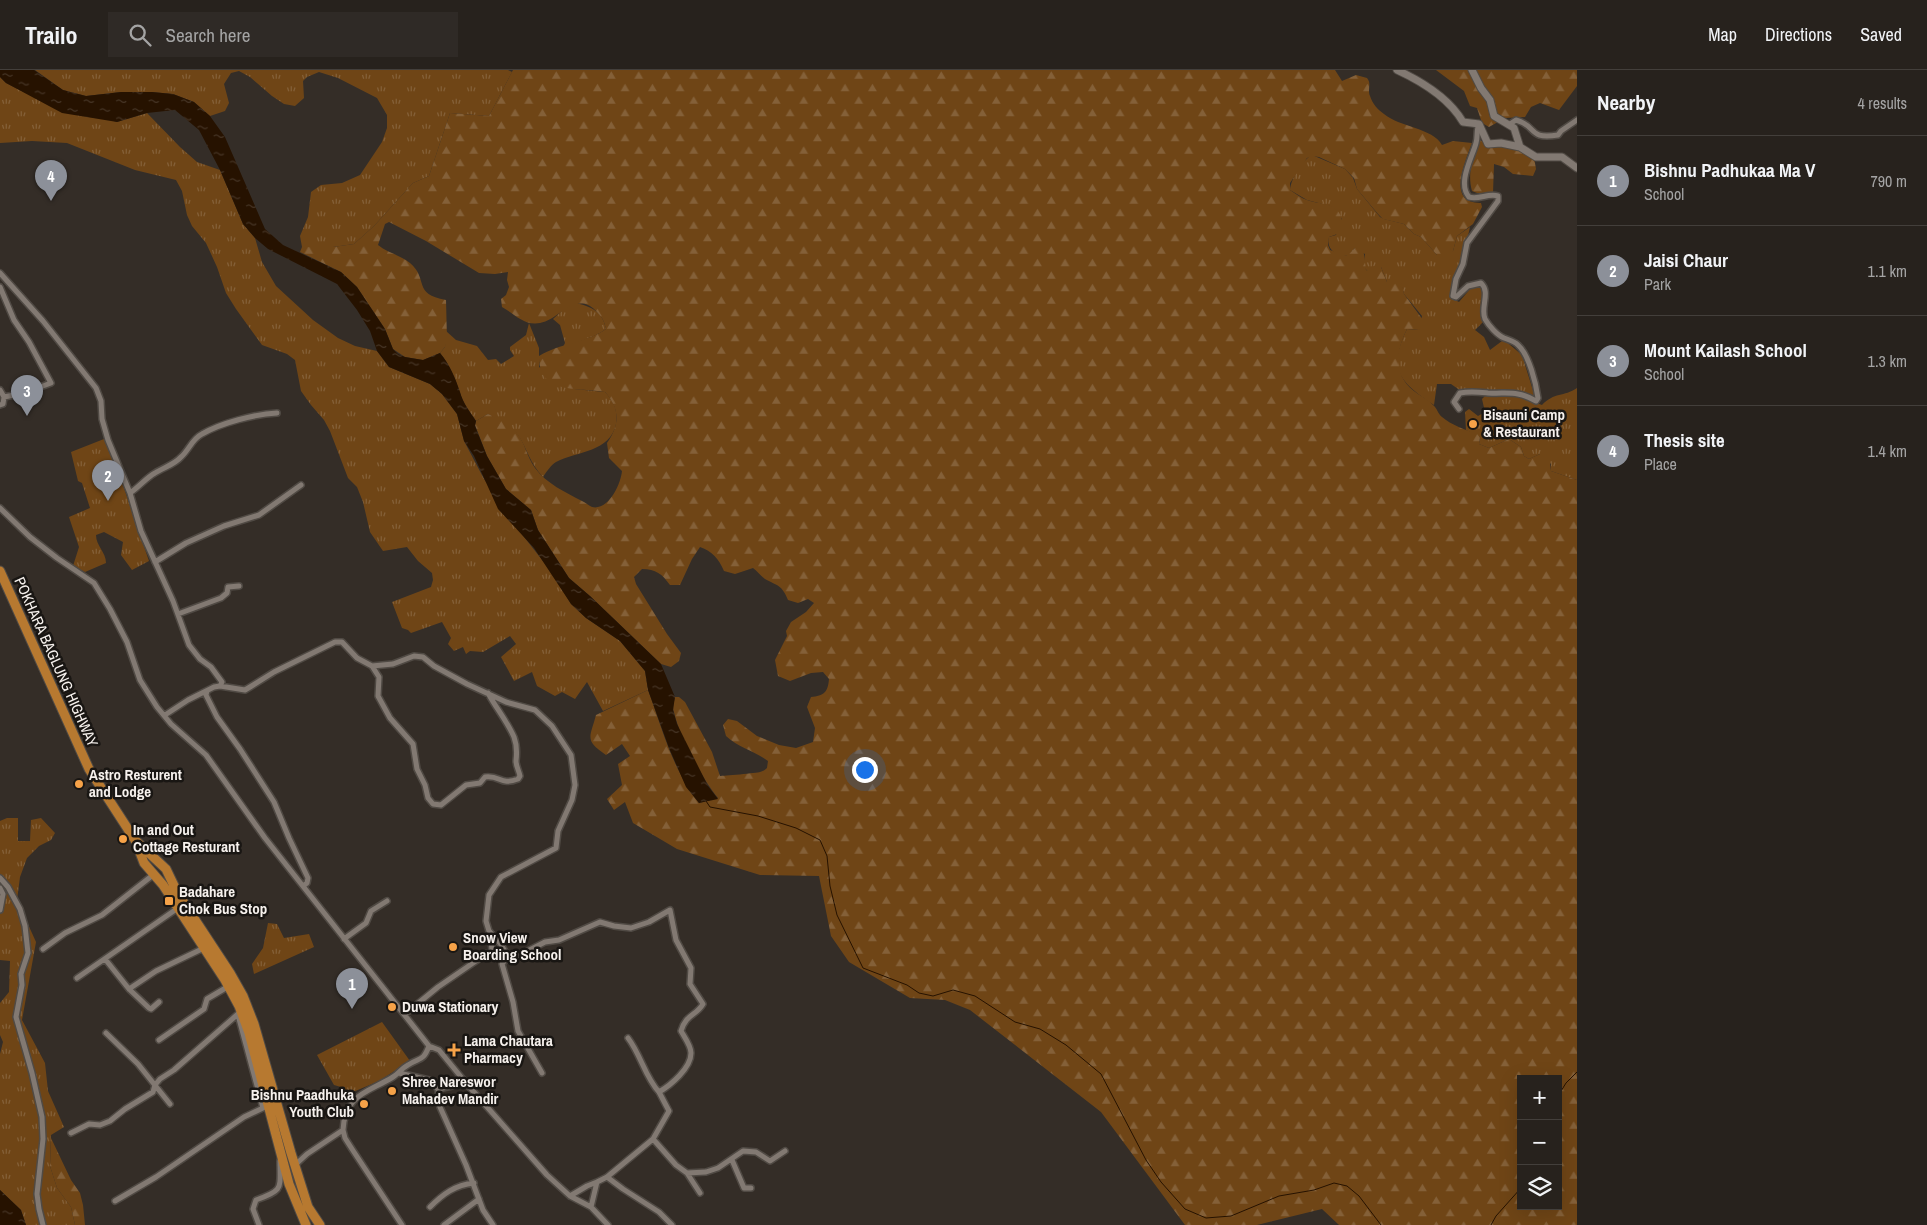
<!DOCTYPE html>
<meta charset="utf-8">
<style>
:root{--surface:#27221d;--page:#2f2a26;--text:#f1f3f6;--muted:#a4a4a4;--line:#433f3b;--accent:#8c9099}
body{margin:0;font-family:"Archivo Narrow",sans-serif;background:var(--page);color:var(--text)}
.controls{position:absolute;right:15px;bottom:15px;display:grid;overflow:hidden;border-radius:0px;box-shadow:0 5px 20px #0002}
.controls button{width:45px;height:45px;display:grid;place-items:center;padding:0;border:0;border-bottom:1px solid var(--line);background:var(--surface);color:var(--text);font:25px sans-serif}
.you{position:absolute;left:864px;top:699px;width:18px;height:18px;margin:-12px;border:4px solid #fff;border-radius:50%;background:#1a73e8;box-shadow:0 0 0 8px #1a73e833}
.badge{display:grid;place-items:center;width:32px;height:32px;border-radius:50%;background:var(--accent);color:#fff;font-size:16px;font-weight:700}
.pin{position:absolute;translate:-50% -41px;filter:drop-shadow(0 1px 2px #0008)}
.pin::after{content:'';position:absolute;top:26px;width:18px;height:15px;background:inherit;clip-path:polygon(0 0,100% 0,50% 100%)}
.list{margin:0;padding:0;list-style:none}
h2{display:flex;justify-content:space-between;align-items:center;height:65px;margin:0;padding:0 20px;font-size:21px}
h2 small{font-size:16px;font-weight:400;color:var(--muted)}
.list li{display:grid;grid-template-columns:32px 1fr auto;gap:15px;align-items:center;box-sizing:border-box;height:90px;padding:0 20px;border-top:1px solid var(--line)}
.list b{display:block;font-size:19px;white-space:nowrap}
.list p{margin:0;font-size:16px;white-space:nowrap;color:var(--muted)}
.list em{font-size:16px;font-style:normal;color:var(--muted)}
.icon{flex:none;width:28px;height:28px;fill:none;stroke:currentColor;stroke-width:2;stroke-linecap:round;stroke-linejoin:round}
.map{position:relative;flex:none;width:1577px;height:1155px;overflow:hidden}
header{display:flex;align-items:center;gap:30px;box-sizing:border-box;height:70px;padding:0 25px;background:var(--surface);border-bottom:1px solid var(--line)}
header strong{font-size:24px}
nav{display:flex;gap:28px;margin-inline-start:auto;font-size:18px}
.search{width:350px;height:45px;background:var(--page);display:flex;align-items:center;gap:12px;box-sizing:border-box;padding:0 18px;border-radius:0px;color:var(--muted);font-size:19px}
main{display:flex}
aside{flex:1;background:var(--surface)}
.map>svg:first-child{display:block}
</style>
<header>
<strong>Trailo</strong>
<div class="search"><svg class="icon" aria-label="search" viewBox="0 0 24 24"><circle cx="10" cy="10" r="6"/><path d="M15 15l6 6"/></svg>Search here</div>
<nav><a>Map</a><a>Directions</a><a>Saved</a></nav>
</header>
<main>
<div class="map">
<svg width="1577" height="1155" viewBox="0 0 1577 1155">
<defs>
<pattern id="grass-tufts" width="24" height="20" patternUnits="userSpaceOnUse" patternTransform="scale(1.25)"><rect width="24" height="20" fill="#6f4516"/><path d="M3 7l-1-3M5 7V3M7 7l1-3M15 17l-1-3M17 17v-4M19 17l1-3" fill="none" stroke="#846038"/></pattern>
<pattern id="forest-firs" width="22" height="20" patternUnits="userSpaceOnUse" patternTransform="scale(1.25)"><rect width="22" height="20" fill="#6f4516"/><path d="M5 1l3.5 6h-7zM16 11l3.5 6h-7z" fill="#846038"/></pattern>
<pattern id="water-ripples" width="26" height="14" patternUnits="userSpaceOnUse" patternTransform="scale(1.25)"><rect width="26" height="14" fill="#261200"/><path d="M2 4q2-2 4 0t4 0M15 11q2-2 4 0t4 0" fill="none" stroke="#463526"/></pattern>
</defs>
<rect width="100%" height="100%" fill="#342d27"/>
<!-- grass -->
<path fill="url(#grass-tufts)" d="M35,0H508L512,2L489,46L450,43L429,106L413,113L374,156L354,174L333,177H302L300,166L308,147L311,122L321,115L342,113L360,105L382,72L387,58V45L377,28L338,8L319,2L307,7L303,11L304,28L295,36L284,34L272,26L250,7L239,1L231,3L224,14L229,33L225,41L210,46L194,32L173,24L152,22H121L86,26L63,20Z
M0,7L6,13L26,23L117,52L147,43L180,77L197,92L220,100L243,154L255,168L262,192L276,216L313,250L338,268L355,276L377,281L389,297L430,314L442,324L457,344L464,371L484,409L517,458L550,500L571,534L586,548L620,571L645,601L648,620L603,641L587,612L575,629L562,622L555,626L537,616L532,602L514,611L501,587L516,574L510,566L483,582L470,581L466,584L463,577L454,581L448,574L451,568L442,552L411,563L408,560L402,558L392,532L431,517L433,510L432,503L418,491L407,477L383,481L370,462L363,432L357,417L348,408L330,361L324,350L311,335L301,321L295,290L287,284L262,275L236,239L226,223L217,197L206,173L192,156L187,145L182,121L176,110L135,100L67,73L32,71L0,73Z
M1312,85L1345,99L1353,108L1357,119L1380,147L1384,149L1404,154L1414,164L1421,167L1437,185L1453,181L1457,166L1470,157L1463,188L1452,216L1451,228L1459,232L1471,218L1481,217C1485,230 1478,238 1484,251L1475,260L1484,267L1490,280L1502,271L1503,269L1522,285L1535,327L1510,320L1461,321L1451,314H1437L1434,335C1400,312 1387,300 1407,259L1419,260L1422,246L1404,224L1401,213L1387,212L1381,197L1369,202C1362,198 1364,191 1365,184L1355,178L1348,186C1336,185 1326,180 1329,167L1336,165L1342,149L1336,140L1330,136L1307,130L1290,120C1291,109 1302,90 1312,85Z
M575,233C591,236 603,242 606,259C593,268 578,272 563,277L565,273L560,255L553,249L564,239Z
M529,253L539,278V297L574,319L605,322C614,332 618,340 616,354C610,382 578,381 556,392C551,395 547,401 543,407C529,392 528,380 518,365C513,357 497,350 488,344L476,351C470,342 463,333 460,323C455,308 450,295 440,283L445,277L446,261L456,270L477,276L488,290L496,289L501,294L514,286L510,280V277L526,265Z
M1577,318V410L1551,401V394L1540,384L1529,389L1524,386L1521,377L1509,369L1489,378L1479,374L1480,367L1466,360L1465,342L1469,339L1478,346L1485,342L1482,329L1486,325H1514L1542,335C1554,322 1564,327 1577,318Z
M104,369L113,386L149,491L132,500L121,485L123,472L104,462L96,465C96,476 106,482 106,493L85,502L73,496L79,477L69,447L90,438L82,413L78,411L71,382Z
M7,748H18V771H30L31,750L41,748L55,763L51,770L39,776L27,788L20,807L17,830L36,872L22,950L45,993L48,1021L64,1057L51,1065L50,1096L57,1118L71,1137L75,1155H26L21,1140L0,1120V984L3,972L0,965V933L9,922L10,891L0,890V751Z
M268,853L277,854L284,868L309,864L314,877L254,904L252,894L263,878Z
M382,952L410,991L379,1011L346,1025L341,1017L334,1015L317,985Z"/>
<!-- forest -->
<path fill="url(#forest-firs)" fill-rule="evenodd" d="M513,0H1335L1342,11L1356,5L1367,8C1372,14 1367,19 1370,26C1372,33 1378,40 1384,44C1399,57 1433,58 1442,75L1453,71L1472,73C1465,92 1446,134 1481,133L1482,137L1473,154L1457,166L1453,181L1448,187L1437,185L1421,167L1414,164L1404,154L1383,149L1378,144L1357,119L1354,108L1345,99L1319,87L1312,86L1307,88L1290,113V120C1296,124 1301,128 1307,130C1315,133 1324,133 1331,136C1342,141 1345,154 1340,163L1329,167L1328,175L1330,180L1347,186L1355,178L1363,177L1366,200L1369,201L1374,196L1378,195L1381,197L1387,212H1390L1391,208L1397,206L1401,209L1404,224L1423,250L1422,257L1419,260L1407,259C1396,281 1393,305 1414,321C1420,326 1428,329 1433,335C1437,338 1438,344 1442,347C1451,355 1466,360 1477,364L1480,367L1479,374L1489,378L1509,369L1521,377L1524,386L1529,389L1540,384H1549L1551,401L1577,410V1155H1339L1322,1139L1257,1155H1185L1101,1042L970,940L945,930L910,928L849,892L831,866L819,806L760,805L677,779L633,753L625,732L614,740L607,729L622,715L618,694L630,686L622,674L606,685C584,670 590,668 596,645L648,620C662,658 673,701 699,733L718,728C703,710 679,666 674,642C672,638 674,632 675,627H679L685,632L712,682L720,706C722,706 758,703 760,702C763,701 765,700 767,698L768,691C755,681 739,678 726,666L723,655L728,649L737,651L757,666L779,675L796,678L813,672L815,658L807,637L811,627C824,626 828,622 829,609L823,602L811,603L790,611L778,606L775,590L787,566L786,561L791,552L806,542L814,533L808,529L798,533L788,530C782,515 778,516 765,509C761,506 757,501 753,498L735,504L724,501C719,489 712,481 700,477L692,489L680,515H670C662,504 656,499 642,499L634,507L636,514L667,564L681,583L679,591L671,597L661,594L590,526L569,508L538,460L531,440L506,419L487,386L475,355L476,351L488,344C499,349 510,354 517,363C525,373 527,387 535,398C547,414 565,422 582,431C585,432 589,436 592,437C609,441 621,413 622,401L609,388L607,373C620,354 620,339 605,322C579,317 538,325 539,286C560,273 586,273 606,259C604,250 602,247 595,240C575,221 559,250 540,253C524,256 515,244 502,237L501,229L506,225L509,217L507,210L508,202L495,204L479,203L426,171L389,152L385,154L378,175C388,183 400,185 410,193C429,209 412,224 446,230L447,270L445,277L440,283L423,290L405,287L393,279L385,259L357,217L341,202L300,182L302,177H333L354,174L374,156L413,113L429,106L450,43L489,46ZM1521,1009H1558V1136H1521Z
M1436,0H1577V16L1559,40L1540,33L1531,37L1525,47L1505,48L1489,57L1482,53L1477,38L1470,36L1464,21Z
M1479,70L1488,73L1516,78L1534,87L1536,99L1533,106L1513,104L1504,97L1494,94L1493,123H1477L1472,121C1467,103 1473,86 1479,70Z
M51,1068L71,1110L80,1123L83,1135L85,1155H75L71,1137L57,1118L50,1096Z"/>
<!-- water -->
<path fill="url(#water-ripples)" d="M0,0H34L63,20L86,26L121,22H152L173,24L194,32L210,46L225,67L265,159L283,175L341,202L357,217L385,259L393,279L398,284L405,287L423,290L440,283C450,295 455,307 460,322C463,333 470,342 476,351L475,356L487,386L506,419L531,440L538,460L569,508L590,526L661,594L675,627L673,640L677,654L708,716L718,729L699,733L686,717L669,678L648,620L645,601L620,571L586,548L571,534L534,478L498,439L474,386L464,371L457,344L442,324L430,314L389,297L377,281L370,261L357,240L337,214L268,179L255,168L243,154L220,100L199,60L175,40L147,43L117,52L62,43L6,13L0,7Z
M0,1120L21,1140L26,1155H0Z"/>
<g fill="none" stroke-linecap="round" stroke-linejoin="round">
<!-- stream -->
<path stroke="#261200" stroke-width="1" d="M706,731L710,737L758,746L796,758L820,770L827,786L830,816L837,845L863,898L907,915L919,923L933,926L953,920L975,926L1015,952L1040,959L1066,975L1101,1004L1146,1090L1161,1112L1185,1139L1206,1148L1231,1146L1279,1126L1314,1120L1334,1113L1347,1116L1359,1126L1381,1155
M1558,1026L1566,1013L1577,1002
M1491,1155L1496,1146L1521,1118"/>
<!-- minor casing -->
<g stroke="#504a44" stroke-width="8">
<path id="minor" d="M1510,54L1516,50C1538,56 1527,70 1558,65L1561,61L1577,50
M0,203L43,251L96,318L101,331L102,349L108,370L130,423L141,461L173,531L189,575L200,589L211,597L222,612L220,616
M0,217L14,250L29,272L51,313L24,323L4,327
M0,320L4,327L3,334L0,335
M1459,339L1454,332L1460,323C1470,321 1478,322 1488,323C1508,324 1517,320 1536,331L1538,328C1536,313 1529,285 1518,275C1514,271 1509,270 1504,268C1497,265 1489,256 1485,249C1480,238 1491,222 1481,213L1468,216L1456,227L1453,226L1456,209L1463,194L1467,173L1498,131V126C1488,123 1479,130 1469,127C1457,113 1472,88 1476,73C1478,67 1476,60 1479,54
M130,423C139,417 146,408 155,403C164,397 174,395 181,387C189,380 192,369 202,364C221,353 255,344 277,343
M0,438L30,467L57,488L94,513L110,539L127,572L140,610L157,637L171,654L206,685L265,768L429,976L439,980L466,1013L547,1105L570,1126L591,1137L608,1155
M155,492L186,473L224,456L259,445L301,415
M178,544L221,528L227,523L228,517L239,516
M372,596L379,607L378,626L390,648L413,674L417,699L425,715L428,728L433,734L441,735L466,715L480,713L485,707C501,705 500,716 518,709L520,706C519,701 516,696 516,691C517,683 517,675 514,667C507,651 496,638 488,623
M207,621L206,625L217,647L240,679L274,732L289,768L308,808L307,813L303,816
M165,645L188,630L214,617L220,616L245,620L250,617L274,602L335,572H342L357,588L372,596L393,594L414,586L423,587L434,596L467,614L506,632L535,640L552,656L571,685L575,715L572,730L558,761L556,778L501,807L489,825L486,851L489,861L500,873L506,883
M0,808L8,817L20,839L25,856L28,883L21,904L22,915L16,947L32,1003L42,1047L43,1069L37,1124L39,1139L43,1155
M0,818L3,824L0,840
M490,862L492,880
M344,869L366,853L371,841L387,831
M43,879L65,863L102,845L153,805
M514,888L505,890L502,894L513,932L518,961L542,1003
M105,889L129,919L149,938L151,939L159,932
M77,908L178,838
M129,919L156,901L204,878
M405,944L438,917L492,880L506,883L514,888L545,872L559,870L600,852L614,856L631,858L649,852L670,840L676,870L691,898L690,914L703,934C696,946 686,944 681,961C685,968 691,976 691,983C691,998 671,1015 659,1022L669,1041L653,1069L607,1107L597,1112L591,1137
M106,963L138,994L170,1034
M628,968C641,985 645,1007 659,1022
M159,970L204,939L207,929L229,916
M399,1003L429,1010L438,1019L440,1037L466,1095L483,1140L493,1155
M438,1019L466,1013
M343,1060L345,1068L352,1079L402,1155
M71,1063L89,1054L100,1055L110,1051L125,1039L153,1022L155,1015L160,1009L174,1000L238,944
M653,1069L676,1095L687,1103L706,1102L718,1098L743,1081L756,1082L770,1091L785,1081
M732,1090L744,1118H751
M295,1095L307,1084L343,1060C345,1024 367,1023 393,1007C398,1004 402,998 408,995C420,987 423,992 429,976
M687,1103L700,1123
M607,1107L623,1119L659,1142L672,1155
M570,1126L587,1116L597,1112
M115,1131L156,1107L244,1047L263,1038L238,945
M430,1137C443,1124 455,1115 474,1113
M259,1155L253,1139L256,1130C284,1120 280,1119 280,1091
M444,1155L479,1129"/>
</g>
<!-- tertiary casing -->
<g stroke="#504a44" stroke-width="9">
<path id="tertiary" d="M1397,0C1423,12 1449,28 1463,52L1479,54L1488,74L1501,73L1520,77L1536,87H1562L1577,98
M1472,0L1481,18L1490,30L1494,46L1514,58L1520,77"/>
</g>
<!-- trunk casing -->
<g stroke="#504a44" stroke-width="11">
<path id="trunk" d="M0,501L89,699L135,770L166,799L178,824L230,903L243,926L254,954L291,1083L308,1137L320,1155
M136,772L144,793L163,815L225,910L239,936L249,963L289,1114L306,1155"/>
</g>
<!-- minor -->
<use href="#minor" stroke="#827972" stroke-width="5"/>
<!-- tertiary -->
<use href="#tertiary" stroke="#827972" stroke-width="7"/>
<!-- trunk -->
<use href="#trunk" stroke="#b77930" stroke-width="9"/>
</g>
<!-- markers -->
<g fill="#f6a248" stroke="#191613" stroke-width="2">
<circle cx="1473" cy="354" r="5"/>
<circle cx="79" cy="714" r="5"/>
<circle cx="123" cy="769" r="5"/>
<rect x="164" y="826" width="10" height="10" rx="2.5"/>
<circle cx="453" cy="877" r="5"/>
<circle cx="392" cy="937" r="5"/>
<path d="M451.5 972.5h5v5h5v5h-5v5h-5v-5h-5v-5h5z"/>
<circle cx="392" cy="1021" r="5"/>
<circle cx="364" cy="1034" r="5"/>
</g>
<g text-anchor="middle" stroke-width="5" stroke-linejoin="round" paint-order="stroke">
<!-- poi labels -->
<g font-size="15" font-weight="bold" fill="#f6f1ed" stroke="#191613" text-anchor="start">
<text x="1483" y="350">Bisauni Camp<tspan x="1483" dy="17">&amp; Restaurant</tspan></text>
<text x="89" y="710">Astro Resturent<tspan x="89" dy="17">and Lodge</tspan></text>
<text x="133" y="765">In and Out<tspan x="133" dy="17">Cottage Resturant</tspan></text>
<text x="179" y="827">Badahare<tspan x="179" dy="17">Chok Bus Stop</tspan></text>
<text x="463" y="873">Snow View<tspan x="463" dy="17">Boarding School</tspan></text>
<text x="402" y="942">Duwa Stationary</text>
<text x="464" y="976">Lama Chautara<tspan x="464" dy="17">Pharmacy</tspan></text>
<text x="402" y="1017">Shree Nareswor<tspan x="402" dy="17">Mahadev Mandir</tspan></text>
<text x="354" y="1030" text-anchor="end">Bishnu Paadhuka<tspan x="354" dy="17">Youth Club</tspan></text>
</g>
<!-- street labels -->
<g font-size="15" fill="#f6f1ed" stroke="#191613">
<text transform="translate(56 592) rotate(66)" y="5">POKHARA BAGLUNG HIGHWAY</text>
</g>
</g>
</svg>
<div class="controls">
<button>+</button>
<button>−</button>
<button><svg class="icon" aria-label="layers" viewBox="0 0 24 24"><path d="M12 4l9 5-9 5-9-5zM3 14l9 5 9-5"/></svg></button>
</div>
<div class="you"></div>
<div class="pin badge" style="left:352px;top:939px">1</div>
<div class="pin badge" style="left:108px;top:431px">2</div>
<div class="pin badge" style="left:27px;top:346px">3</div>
<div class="pin badge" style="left:51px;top:131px">4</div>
</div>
<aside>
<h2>Nearby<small>4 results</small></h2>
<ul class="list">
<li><span class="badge">1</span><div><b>Bishnu Padhukaa Ma V</b><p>School</p></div><em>790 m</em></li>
<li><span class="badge">2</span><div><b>Jaisi Chaur</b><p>Park</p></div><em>1.1 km</em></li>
<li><span class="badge">3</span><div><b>Mount Kailash School</b><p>School</p></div><em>1.3 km</em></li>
<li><span class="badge">4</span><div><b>Thesis site</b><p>Place</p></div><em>1.4 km</em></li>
</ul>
</aside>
</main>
